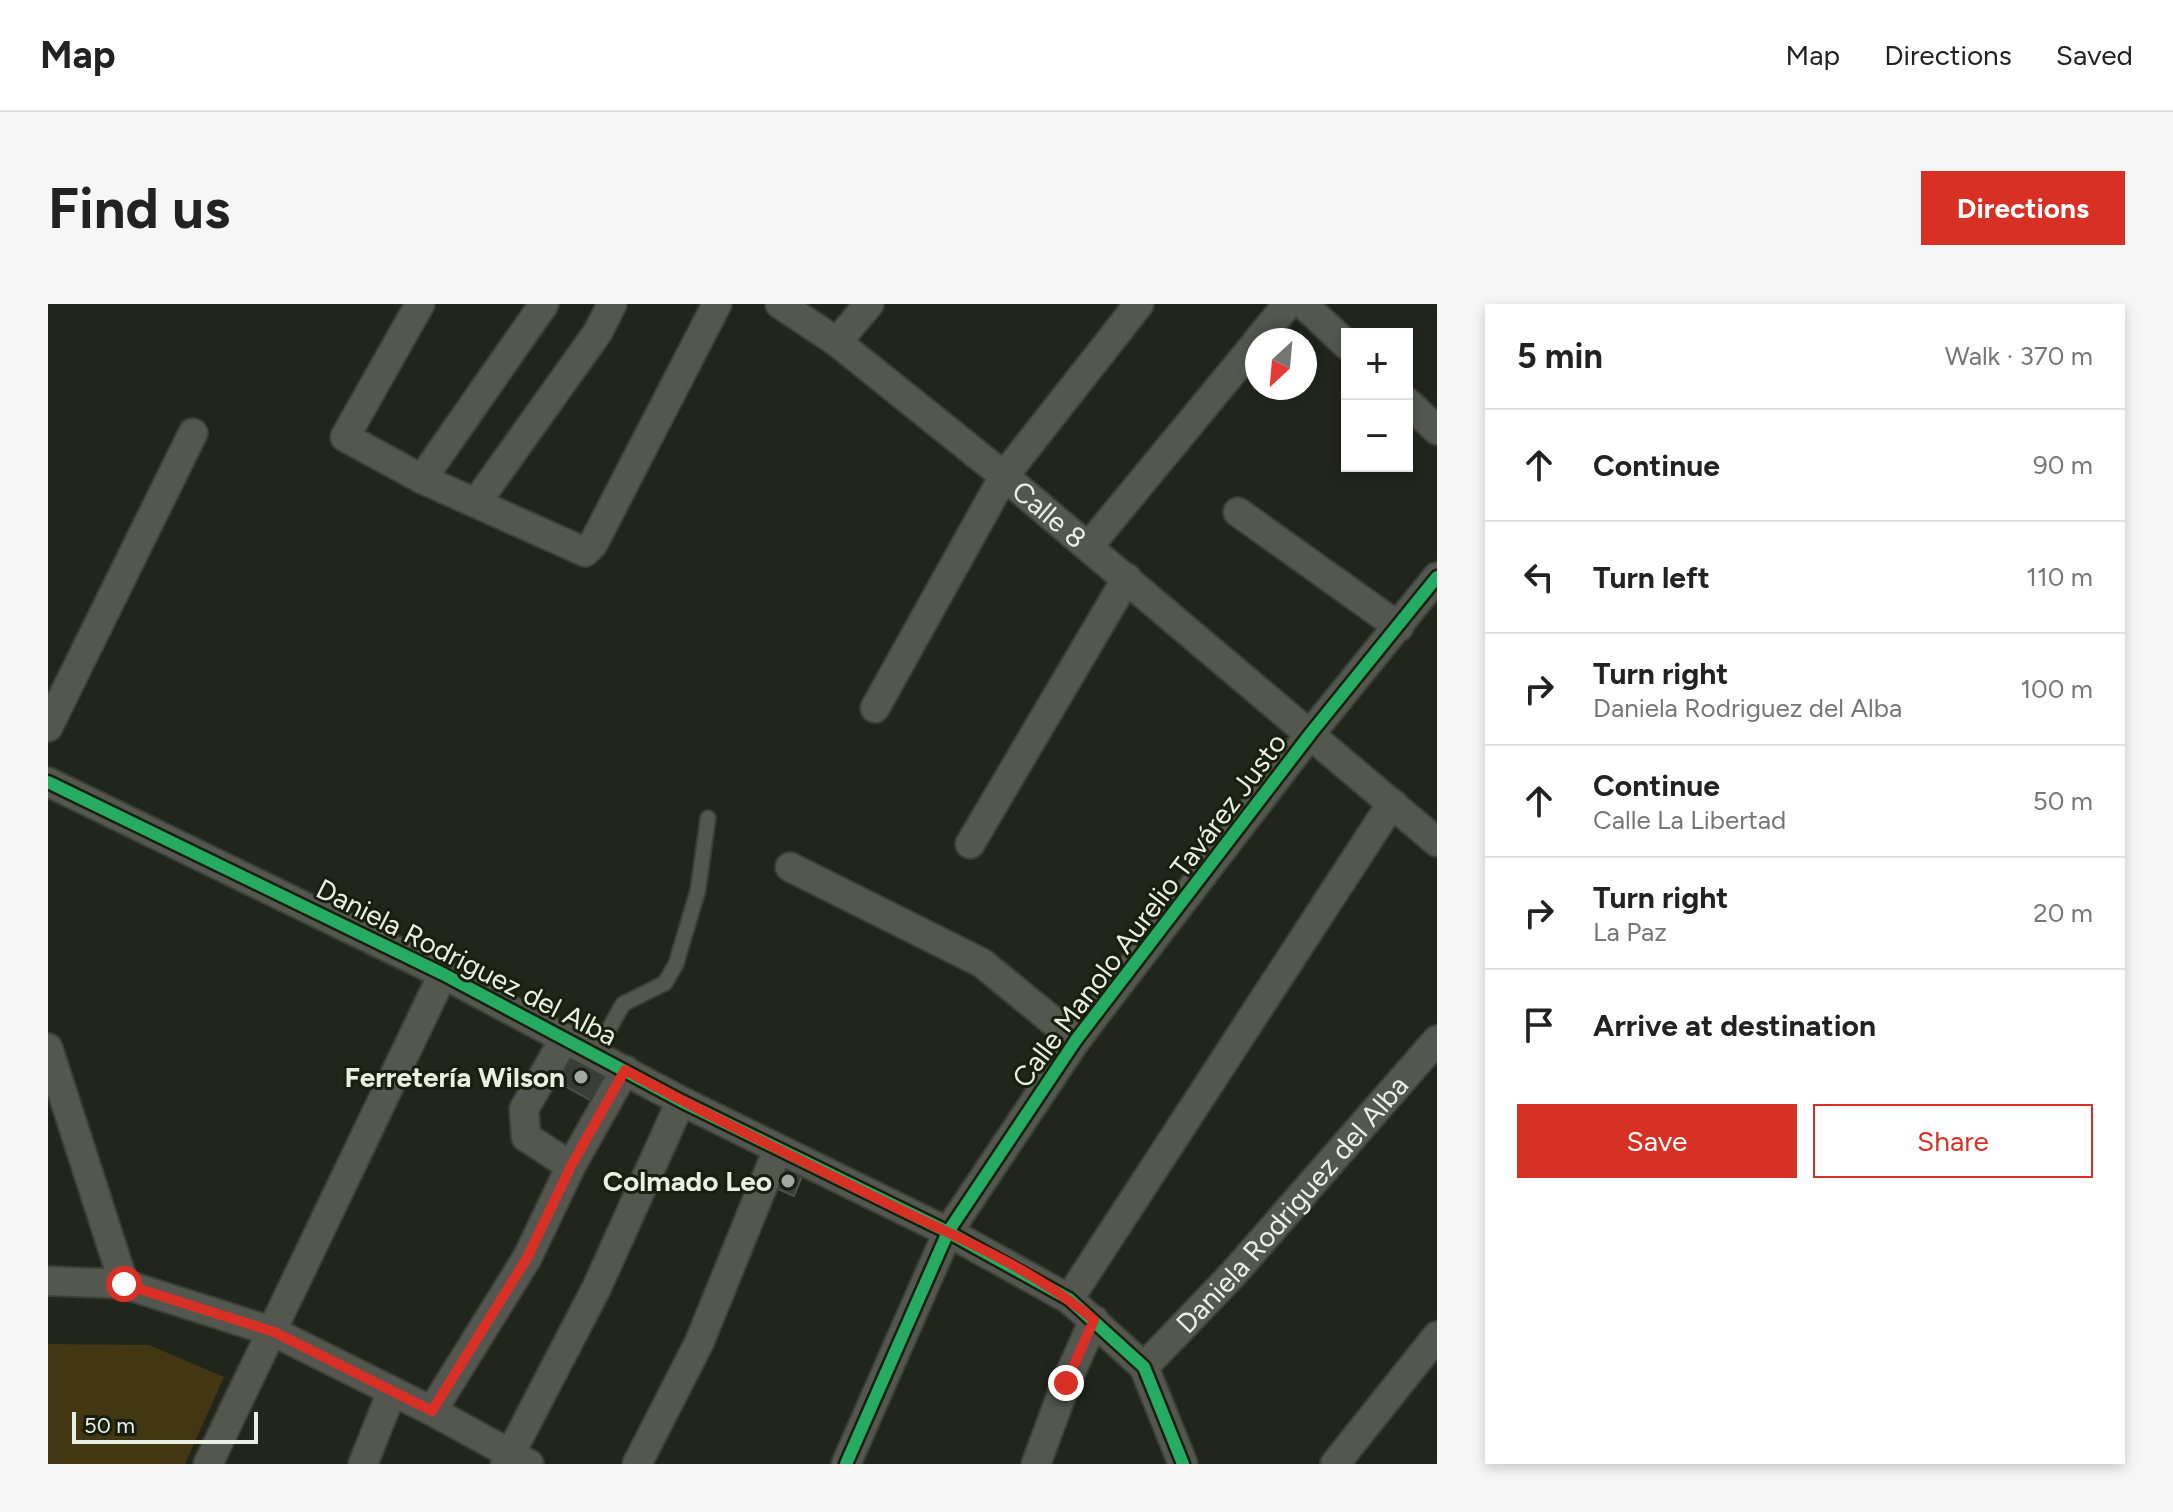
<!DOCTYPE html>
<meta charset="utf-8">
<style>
:root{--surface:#fff;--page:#f6f6f6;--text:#222;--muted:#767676;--line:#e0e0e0;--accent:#d93025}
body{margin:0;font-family:Figtree,sans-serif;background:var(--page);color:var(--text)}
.controls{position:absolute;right:24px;top:24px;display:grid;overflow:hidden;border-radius:0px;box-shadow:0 4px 12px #0003}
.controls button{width:72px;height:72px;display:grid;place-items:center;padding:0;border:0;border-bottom:2px solid var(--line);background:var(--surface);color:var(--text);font:40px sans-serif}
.compass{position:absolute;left:1197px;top:24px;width:72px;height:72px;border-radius:50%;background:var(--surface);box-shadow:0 4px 12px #0003;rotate:206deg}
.scale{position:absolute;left:24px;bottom:20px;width:186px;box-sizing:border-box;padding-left:8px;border:4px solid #eaefe4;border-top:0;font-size:22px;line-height:28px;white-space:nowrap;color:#eaefe4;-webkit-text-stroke:6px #181f0e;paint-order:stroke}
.stop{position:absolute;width:24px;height:24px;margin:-18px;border:6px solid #d93025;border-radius:50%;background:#fff}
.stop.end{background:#d93025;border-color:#fff;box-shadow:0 2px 8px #0008}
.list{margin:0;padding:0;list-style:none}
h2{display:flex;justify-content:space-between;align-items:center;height:104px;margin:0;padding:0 32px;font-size:34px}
h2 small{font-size:26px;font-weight:400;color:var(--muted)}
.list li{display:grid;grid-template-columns:52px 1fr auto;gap:24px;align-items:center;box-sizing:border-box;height:112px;padding:0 32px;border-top:2px solid var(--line)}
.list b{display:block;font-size:30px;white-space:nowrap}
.list p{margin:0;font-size:26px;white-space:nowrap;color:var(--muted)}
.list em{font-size:26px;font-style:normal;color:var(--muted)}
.actions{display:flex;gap:16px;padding:24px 32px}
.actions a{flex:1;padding:18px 0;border:2px solid var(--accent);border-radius:0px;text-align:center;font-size:28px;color:var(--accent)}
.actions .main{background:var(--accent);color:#fff}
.icon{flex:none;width:44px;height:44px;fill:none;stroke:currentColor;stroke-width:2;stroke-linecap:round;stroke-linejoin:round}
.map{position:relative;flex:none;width:1389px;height:1160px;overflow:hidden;border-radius:0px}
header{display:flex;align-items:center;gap:48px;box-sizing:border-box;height:112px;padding:0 40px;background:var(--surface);border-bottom:2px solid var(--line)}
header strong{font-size:38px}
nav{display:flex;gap:44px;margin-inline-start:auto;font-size:28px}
.intro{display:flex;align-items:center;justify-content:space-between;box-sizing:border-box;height:192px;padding:0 48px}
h1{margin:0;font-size:56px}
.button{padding:20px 36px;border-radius:0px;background:var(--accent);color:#fff;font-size:28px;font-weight:700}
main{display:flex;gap:48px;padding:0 48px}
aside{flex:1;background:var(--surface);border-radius:0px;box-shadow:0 4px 12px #0003}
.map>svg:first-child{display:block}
</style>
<header>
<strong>Map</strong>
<nav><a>Map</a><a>Directions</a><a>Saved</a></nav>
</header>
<div class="intro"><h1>Find us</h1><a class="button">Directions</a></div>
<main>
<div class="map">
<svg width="1389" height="1160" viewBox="0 0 1389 1160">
<rect width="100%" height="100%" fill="#21251c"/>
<!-- green -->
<path fill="#423613" d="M0,1040L101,1041L176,1073L137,1160H0Z"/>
<!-- building -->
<path fill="#383d37" stroke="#4c514a" stroke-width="2" d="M524,751L552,767L558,784L549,800L510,778Z
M734,863L754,872L746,892L725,883Z"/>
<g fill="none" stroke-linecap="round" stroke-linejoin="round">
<!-- service casing -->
<g stroke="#3b3f37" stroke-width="18">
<path id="service" d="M547,750L575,700L617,679L628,660L650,586L660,514"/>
</g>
<!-- minor casing -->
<g stroke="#3b3f37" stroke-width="32">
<g id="minor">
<path d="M372,0L297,133L374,175L537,248L545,240L669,0"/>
<path id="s1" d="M732,0L789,38L956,172L1389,538"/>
<path d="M1255,0L1299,41"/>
<path d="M1210,36L1240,0"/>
<path d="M789,38L821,0"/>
<path d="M1359,98L1389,126"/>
<path d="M374,175L496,0"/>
<path d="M428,199L550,28L564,0"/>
<path d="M1190,208L1351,323"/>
<path d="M1041,242L1209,38"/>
<path d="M827,404L956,172L1091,0"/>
<path d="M0,423L145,129"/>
<path d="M0,478L395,670L633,797L900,928L1021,995L1096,1063L1135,1160"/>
<path d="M922,540L1079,274"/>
<path d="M742,563L934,659L1028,736"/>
<path d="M517,734L476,805L478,833L523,862"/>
<path d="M0,744L76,980"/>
<path d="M0,977L76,980L226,1028L384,1107L481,1160"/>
<path d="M1021,995L1344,499"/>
<path id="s2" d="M1096,1063L1186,969L1389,736"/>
<path d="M384,1107L479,954L523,862L577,766"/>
<path d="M160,1160L395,670"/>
<path d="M315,1160L344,1087"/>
<path d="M457,1160L548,985L633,797"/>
<path d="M589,1160L651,1039L730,845"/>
<path d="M798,1160L900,928L1028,736L1263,429L1389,273"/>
<path d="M988,1160L1018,1079L1046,1016"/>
<path d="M1287,1160L1389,1032"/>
</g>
</g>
<!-- service -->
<use href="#service" stroke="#545750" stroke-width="14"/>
<!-- minor -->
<use href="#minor" stroke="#545750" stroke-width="28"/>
<!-- cycleway casing -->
<g stroke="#181f0e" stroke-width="17">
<path id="cycleway" d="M0,478L395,670L633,797L900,928L1021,995L1096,1063L1135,1160
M798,1160L900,928L1028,736L1263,429L1389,273"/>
</g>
<!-- cycleway -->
<use href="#cycleway" stroke="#26ab63" stroke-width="12"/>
</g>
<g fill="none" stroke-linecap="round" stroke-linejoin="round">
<!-- route -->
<path stroke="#d93025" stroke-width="10" d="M76,980L226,1028L384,1107L479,954L523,862L577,766C668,816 762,861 855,907C920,938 991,969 1046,1016L1018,1079"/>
</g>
<!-- markers -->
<g fill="#a4a89e" stroke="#181f0e" stroke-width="3">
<circle cx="533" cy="773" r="8"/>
<circle cx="740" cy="877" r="8"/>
</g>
<g text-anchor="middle" stroke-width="6" stroke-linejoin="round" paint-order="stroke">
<!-- street labels -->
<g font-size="28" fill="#eaefe4" stroke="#181f0e">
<text dy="10" stroke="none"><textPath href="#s1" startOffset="342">Calle 8</textPath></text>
<text transform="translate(1101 606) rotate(-53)" y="10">Calle Manolo Aurelio Tavárez Justo</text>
<text transform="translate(419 658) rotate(27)" y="10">Daniela Rodriguez del Alba</text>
<text dy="10" stroke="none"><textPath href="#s2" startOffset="220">Daniela Rodriguez del Alba</textPath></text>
</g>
<!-- poi labels -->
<g font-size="28" font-weight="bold" fill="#eaefe4" stroke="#181f0e" text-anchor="end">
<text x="517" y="783">Ferretería Wilson</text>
<text x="724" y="887">Colmado Leo</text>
</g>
</g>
</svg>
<div class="controls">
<button>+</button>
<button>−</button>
</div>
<svg class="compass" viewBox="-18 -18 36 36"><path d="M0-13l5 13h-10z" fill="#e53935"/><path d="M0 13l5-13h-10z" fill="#767676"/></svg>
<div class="scale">50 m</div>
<div class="stop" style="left:76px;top:980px"></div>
<div class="stop end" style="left:1018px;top:1079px"></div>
</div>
<aside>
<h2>5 min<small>Walk · 370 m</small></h2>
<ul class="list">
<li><svg class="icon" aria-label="ahead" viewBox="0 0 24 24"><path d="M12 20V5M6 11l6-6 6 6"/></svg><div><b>Continue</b></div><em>90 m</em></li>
<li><svg class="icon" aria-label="left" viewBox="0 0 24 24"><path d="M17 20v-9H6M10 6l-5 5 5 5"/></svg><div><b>Turn left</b></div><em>110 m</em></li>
<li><svg class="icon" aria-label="right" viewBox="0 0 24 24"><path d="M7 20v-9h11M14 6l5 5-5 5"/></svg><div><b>Turn right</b><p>Daniela Rodriguez del Alba</p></div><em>100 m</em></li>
<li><svg class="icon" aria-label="ahead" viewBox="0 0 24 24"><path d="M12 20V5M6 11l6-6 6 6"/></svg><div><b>Continue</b><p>Calle La Libertad</p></div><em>50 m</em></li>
<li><svg class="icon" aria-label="right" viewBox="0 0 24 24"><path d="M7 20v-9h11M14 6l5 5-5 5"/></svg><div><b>Turn right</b><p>La Paz</p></div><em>20 m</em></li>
<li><svg class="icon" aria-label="arrive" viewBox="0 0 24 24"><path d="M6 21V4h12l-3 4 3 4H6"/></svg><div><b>Arrive at destination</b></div></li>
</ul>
<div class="actions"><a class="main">Save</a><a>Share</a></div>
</aside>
</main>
